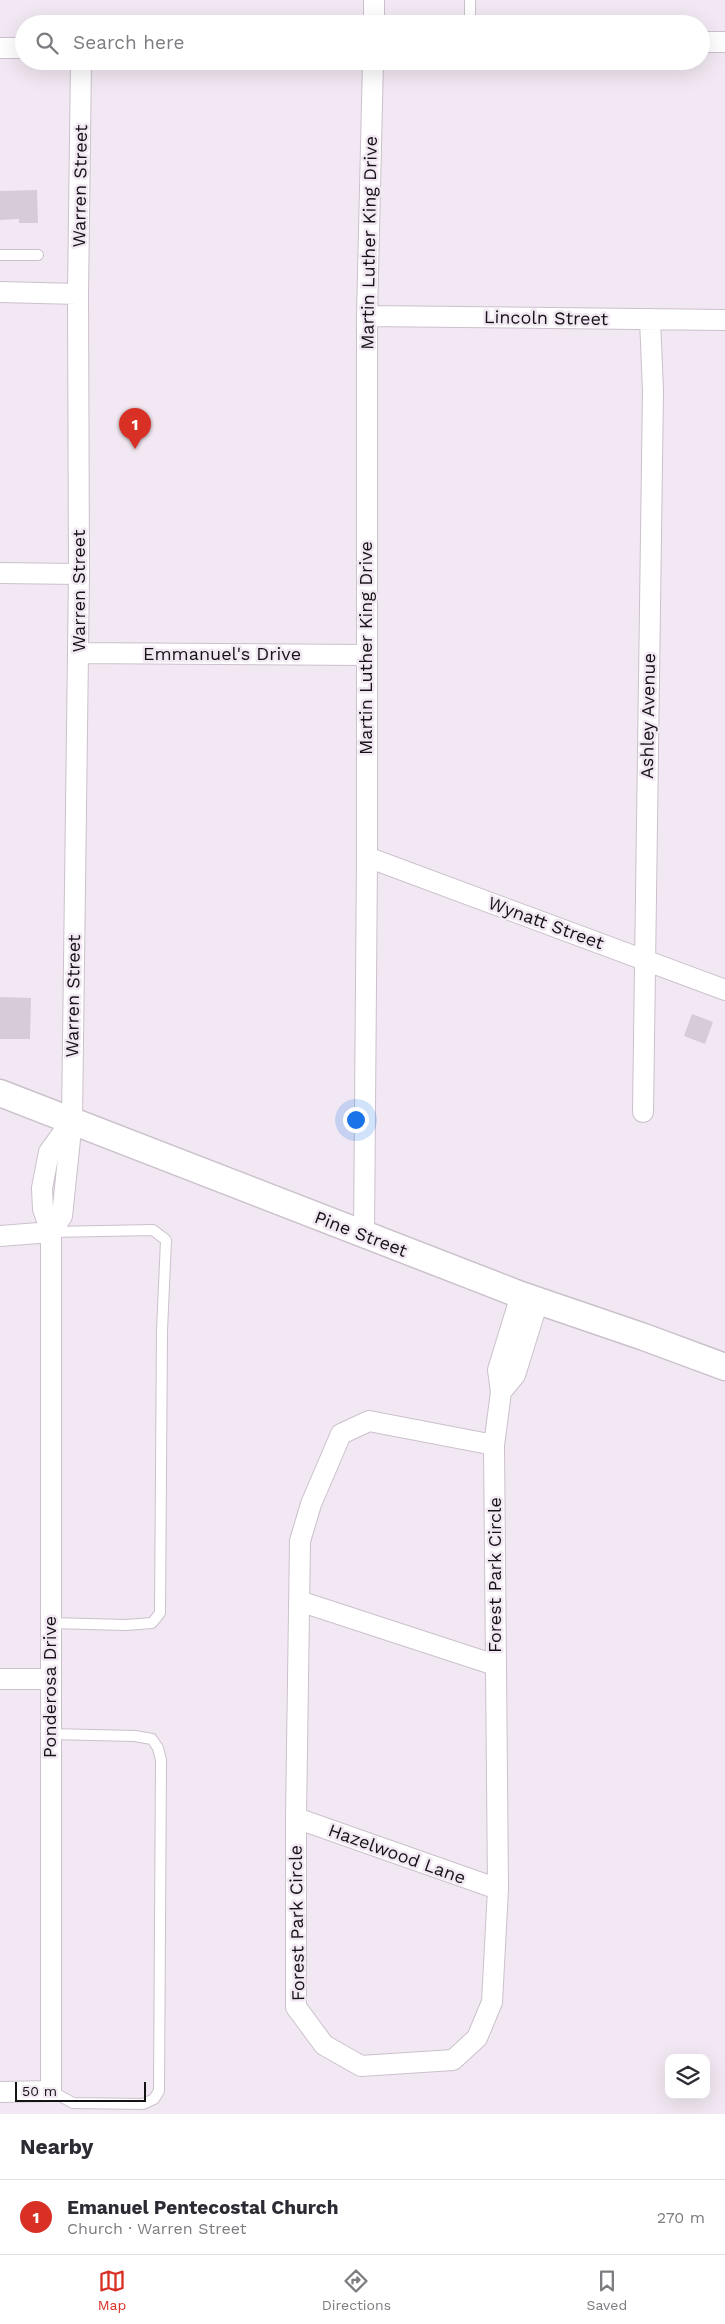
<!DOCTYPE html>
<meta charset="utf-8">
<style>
:root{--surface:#fff;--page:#f2f2f3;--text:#2b2b33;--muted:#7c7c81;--line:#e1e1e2;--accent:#d93025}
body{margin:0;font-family:"Work Sans",sans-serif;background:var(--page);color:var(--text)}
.controls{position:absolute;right:15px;bottom:15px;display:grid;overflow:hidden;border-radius:10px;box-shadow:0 5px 20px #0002}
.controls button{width:45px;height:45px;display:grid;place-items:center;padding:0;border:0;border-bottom:1px solid var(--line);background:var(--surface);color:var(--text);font:25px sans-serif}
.scale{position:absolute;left:15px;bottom:12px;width:131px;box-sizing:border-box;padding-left:5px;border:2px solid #161317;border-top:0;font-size:14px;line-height:18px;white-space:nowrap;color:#161317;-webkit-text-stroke:4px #f2e8f3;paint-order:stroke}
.you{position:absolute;left:355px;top:1119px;width:18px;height:18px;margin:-12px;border:4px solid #fff;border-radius:50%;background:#1a73e8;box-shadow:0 0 0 8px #1a73e833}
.badge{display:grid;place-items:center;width:32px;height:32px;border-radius:50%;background:var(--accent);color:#fff;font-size:16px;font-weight:700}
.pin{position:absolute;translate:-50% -41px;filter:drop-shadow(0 1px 2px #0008)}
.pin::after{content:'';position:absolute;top:26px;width:18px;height:15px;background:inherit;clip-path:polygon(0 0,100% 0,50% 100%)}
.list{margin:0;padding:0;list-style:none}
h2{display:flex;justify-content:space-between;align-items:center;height:65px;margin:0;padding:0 20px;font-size:21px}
h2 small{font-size:16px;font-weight:400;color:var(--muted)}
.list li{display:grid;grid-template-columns:32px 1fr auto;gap:15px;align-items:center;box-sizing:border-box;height:75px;padding:0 20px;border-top:1px solid var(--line)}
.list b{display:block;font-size:19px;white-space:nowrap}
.list p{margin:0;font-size:16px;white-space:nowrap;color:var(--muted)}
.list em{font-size:16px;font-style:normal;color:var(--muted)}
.icon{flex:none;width:28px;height:28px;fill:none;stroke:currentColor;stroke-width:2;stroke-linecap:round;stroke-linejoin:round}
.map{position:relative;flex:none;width:725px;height:2114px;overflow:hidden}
.search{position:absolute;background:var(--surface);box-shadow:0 5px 20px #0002;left:15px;right:15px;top:15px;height:55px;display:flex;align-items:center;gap:12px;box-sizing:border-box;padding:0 18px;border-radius:28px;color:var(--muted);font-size:19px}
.sheet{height:140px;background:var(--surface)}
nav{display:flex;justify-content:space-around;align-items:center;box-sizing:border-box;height:70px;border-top:1px solid var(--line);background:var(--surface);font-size:14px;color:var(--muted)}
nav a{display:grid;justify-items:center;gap:2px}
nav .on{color:var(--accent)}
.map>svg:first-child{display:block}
</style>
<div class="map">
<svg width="725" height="2114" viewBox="0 0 725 2114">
<rect width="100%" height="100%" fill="#f2e8f3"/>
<!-- building -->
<path fill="#d6cbd7" d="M37,190L38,223H19V219L0,220V191Z
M0,997L31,998L30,1039H0Z
M692,1014L713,1022L705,1044L684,1036Z"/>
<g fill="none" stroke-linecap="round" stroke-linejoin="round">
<!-- service casing -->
<g stroke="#cbc1cc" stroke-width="12">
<path id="service" d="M470,0V24
M0,255H38
M50,1623L126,1625L152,1623L160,1613L162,1331L166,1240L153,1230L52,1232
M50,1734L135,1736L152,1739L158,1748L161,1760L159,2091L154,2099L143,2104L73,2103L51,2091"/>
</g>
<!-- minor casing -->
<g stroke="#cbc1cc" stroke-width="22">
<path id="minor" d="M374,24V0
M701,42H725
M0,48H24
M0,292L78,294
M367,316L725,320
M0,573L79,574
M78,653L366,655
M367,857L725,990
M643,1112L653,391L650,319
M72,1120L79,574L78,294L81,61
M364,1235L367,857V316L373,61
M0,1236L51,1232L62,1216L72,1120L49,1152L42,1188L43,1209L51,1232V2091L0,2092
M501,1392L515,1375L538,1301
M494,1445L369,1421L341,1434L311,1504L300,1541L296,1818V2007L324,2045L361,2066L453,2060L477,2038L492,2002L498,1889L494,1445L501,1392L498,1370L521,1295
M299,1601L495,1665
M0,1679H50
M296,1818L498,1889"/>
</g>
<!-- tertiary casing -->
<g stroke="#cbc1cc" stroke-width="29">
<path id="tertiary" d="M0,1093L521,1295L644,1337L725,1367"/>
</g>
<!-- service -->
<use href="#service" stroke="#fff" stroke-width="10"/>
<!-- minor -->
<use href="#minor" stroke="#fff" stroke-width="20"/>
<!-- tertiary -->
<use href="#tertiary" stroke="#fff" stroke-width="26"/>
</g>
<g text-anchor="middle" stroke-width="5" stroke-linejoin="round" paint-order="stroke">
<!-- street labels -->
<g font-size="18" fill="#161317" stroke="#f2e8f3">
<text transform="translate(80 186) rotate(-89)" y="6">Warren Street</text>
<text transform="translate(369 243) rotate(-89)" y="6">Martin Luther King Drive</text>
<text transform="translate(546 318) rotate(1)" y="6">Lincoln Street</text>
<text transform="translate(79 591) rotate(-90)" y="6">Warren Street</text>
<text transform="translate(366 648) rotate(-90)" y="6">Martin Luther King Drive</text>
<text x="222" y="660">Emmanuel's Drive</text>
<text transform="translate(648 716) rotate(-89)" y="6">Ashley Avenue</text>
<text transform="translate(546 923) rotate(20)" y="6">Wynatt Street</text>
<text transform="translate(73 996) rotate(-89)" y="6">Warren Street</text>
<text transform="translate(361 1234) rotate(21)" y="6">Pine Street</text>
<text transform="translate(495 1575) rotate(-90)" y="6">Forest Park Circle</text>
<text transform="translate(50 1687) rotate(-90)" y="6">Ponderosa Drive</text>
<text transform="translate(397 1854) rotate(20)" y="6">Hazelwood Lane</text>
<text transform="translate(297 1923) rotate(-91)" y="6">Forest Park Circle</text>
</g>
</g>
</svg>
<div class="controls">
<button><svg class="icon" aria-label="layers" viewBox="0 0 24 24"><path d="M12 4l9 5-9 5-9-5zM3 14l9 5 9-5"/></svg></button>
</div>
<div class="scale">50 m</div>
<div class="you"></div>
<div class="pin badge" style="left:135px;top:449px">1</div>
<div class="search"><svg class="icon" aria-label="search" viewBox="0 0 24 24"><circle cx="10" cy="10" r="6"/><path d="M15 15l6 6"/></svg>Search here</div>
</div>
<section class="sheet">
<h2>Nearby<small></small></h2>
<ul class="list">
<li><span class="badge">1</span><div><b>Emanuel Pentecostal Church</b><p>Church · Warren Street</p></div><em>270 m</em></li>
</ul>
</section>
<nav>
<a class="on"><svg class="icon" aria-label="map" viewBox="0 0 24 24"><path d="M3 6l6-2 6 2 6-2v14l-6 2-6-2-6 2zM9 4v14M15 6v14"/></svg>Map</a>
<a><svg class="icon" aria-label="directions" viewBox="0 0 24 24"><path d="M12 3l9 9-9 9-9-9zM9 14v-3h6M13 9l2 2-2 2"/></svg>Directions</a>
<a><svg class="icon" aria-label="saved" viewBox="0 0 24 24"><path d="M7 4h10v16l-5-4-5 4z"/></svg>Saved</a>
</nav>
